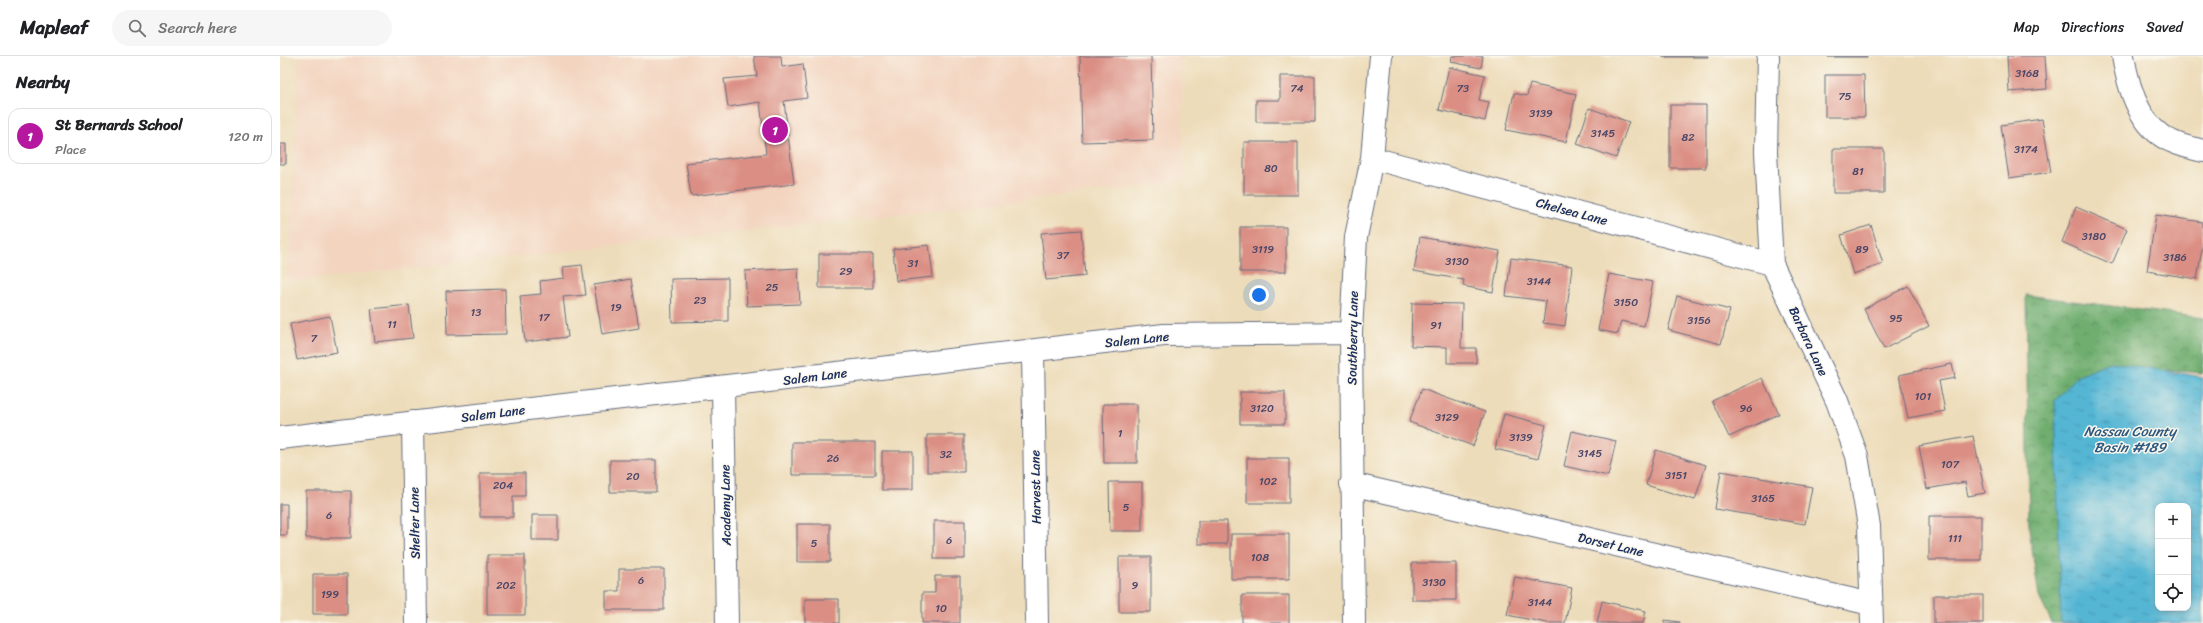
<!DOCTYPE html>
<meta charset="utf-8">
<style>
:root{--surface:#fff;--page:#f6f6f6;--text:#202124;--muted:#757577;--line:#e0e0e0;--accent:#b5179e}
body{margin:0;font-family:Sriracha,sans-serif;background:var(--page);color:var(--text)}
.controls{position:absolute;right:12px;bottom:12px;display:grid;overflow:hidden;border-radius:8px;box-shadow:0 2px 6px #0003}
.controls button{width:36px;height:36px;display:grid;place-items:center;padding:0;border:0;border-bottom:1px solid var(--line);background:var(--surface);color:var(--text);font:20px sans-serif}
.you{position:absolute;left:979px;top:239px;width:14px;height:14px;margin:-10px;border:3px solid #fff;border-radius:50%;background:#1a73e8;box-shadow:0 0 0 6px #1a73e833}
.badge{display:grid;place-items:center;width:26px;height:26px;border-radius:50%;background:var(--accent);color:#fff;font-size:13px;font-weight:700}
.pin{position:absolute;translate:-50% -50%;border:2px solid #fff;box-shadow:0 1px 4px #0006}
.list{margin:0;padding:0;list-style:none}
h2{display:flex;justify-content:space-between;align-items:center;height:52px;margin:0;padding:0 16px;font-size:17px}
h2 small{font-size:13px;font-weight:400;color:var(--muted)}
.list li{display:grid;grid-template-columns:26px 1fr auto;gap:12px;align-items:center;box-sizing:border-box;height:56px;margin:0 8px 8px;padding:0 8px;border:1px solid var(--line);border-radius:12px}
.list b{display:block;font-size:15px;white-space:nowrap}
.list p{margin:0;font-size:13px;white-space:nowrap;color:var(--muted)}
.list em{font-size:13px;font-style:normal;color:var(--muted)}
.icon{flex:none;width:22px;height:22px;fill:none;stroke:currentColor;stroke-width:2;stroke-linecap:round;stroke-linejoin:round}
.map{position:relative;flex:none;width:1923px;height:567px;overflow:hidden}
header{display:flex;align-items:center;gap:24px;box-sizing:border-box;height:56px;padding:0 20px;background:var(--surface);border-bottom:1px solid var(--line)}
header strong{font-size:19px}
nav{display:flex;gap:22px;margin-inline-start:auto;font-size:14px}
.search{width:280px;height:36px;background:var(--page);display:flex;align-items:center;gap:10px;box-sizing:border-box;padding:0 14px;border-radius:22px;color:var(--muted);font-size:15px}
main{display:flex}
aside{flex:1;background:var(--surface)}
.map>svg:first-child{display:block}
</style>
<header>
<strong>Mapleaf</strong>
<div class="search"><svg class="icon" aria-label="search" viewBox="0 0 24 24"><circle cx="10" cy="10" r="6"/><path d="M15 15l6 6"/></svg>Search here</div>
<nav><a>Map</a><a>Directions</a><a>Saved</a></nav>
</header>
<main>
<aside>
<h2>Nearby<small></small></h2>
<ul class="list">
<li><span class="badge">1</span><div><b>St Bernards School</b><p>Place</p></div><em>120 m</em></li>
</ul>
</aside>
<div class="map">
<svg width="1923" height="567" viewBox="0 0 1923 567">
<defs>
<pattern id="forest-crowns" width="20" height="18" patternUnits="userSpaceOnUse"><rect width="20" height="18" fill="#6fae6f"/><path d="M2 6a3 3 0 1 1 6 0M12 15a3 3 0 1 1 6 0" fill="none" stroke="#5a8e5e"/></pattern>
<pattern id="water-ripples" width="26" height="14" patternUnits="userSpaceOnUse"><rect width="26" height="14" fill="#55b6d4"/><path d="M2 4q2-2 4 0t4 0M15 11q2-2 4 0t4 0" fill="none" stroke="#4694af"/></pattern>
</defs>
<rect width="100%" height="100%" fill="#fbf7ec"/>
<filter id="ink" filterUnits="userSpaceOnUse"><feTurbulence type="fractalNoise" baseFrequency=".025" numOctaves="2"/><feDisplacementMap in="SourceGraphic" scale="8" xChannelSelector="R" yChannelSelector="G"/><feConvolveMatrix kernelMatrix="1 2 1 2 8 2 1 2 1" color-interpolation-filters="sRGB"/></filter>
<filter id="wash" filterUnits="userSpaceOnUse"><feTurbulence type="fractalNoise" baseFrequency=".012" numOctaves="4" result="noise"/><feDisplacementMap in="SourceGraphic" scale="16" xChannelSelector="R" yChannelSelector="G"/><feGaussianBlur stdDeviation="0.9" result="paint"/><feColorMatrix in="noise" values="0 0 0 0 0 0 0 0 0 0 0 0 0 0 0 0 0 1.4 0 .05"/><feComposite in="paint" operator="in"/></filter>
<g filter="url(#wash)">
<rect width="100%" height="100%" fill="#eddcb9"/>
<!-- built -->
<path fill="#f3d4bf" d="M19,0H901L904,126L8,226Z"/>
<!-- forest -->
<path fill="url(#forest-crowns)" stroke="#456e66" d="M1746,239L1923,262V317L1887,314L1811,567H1772L1759,541L1749,473Z"/>
<!-- water -->
<path fill="url(#water-ripples)" stroke="#387299" fill-rule="evenodd" d="M1830,306L1923,321V567H1781L1775,345L1798,319ZM1878,450H1908V552H1878Z"/>
<g id="blocks">
<!-- building -->
<path fill="#db8f84" d="M474,0H501L502,11L523,8L527,42L504,45L514,128L411,140L406,107L486,98L480,46L448,51L444,23L477,20Z
M800,0H871L873,84L802,86Z
M1172,0H1203L1201,12L1171,6Z
M1382,0H1428V1H1382Z
M1548,0H1587V1H1548Z
M1727,0H1765L1767,33L1729,36Z
M1169,11L1205,19L1199,44L1209,46L1205,65L1159,54Z
M1545,19H1584L1585,61H1545Z
M1000,20H1035V66H976V44H1000Z
M1250,28L1296,38L1286,86L1226,74L1234,37L1247,40Z
M1390,49H1426V112H1390Z
M1309,52L1349,66L1336,102L1297,88Z
M1762,63L1771,116L1729,122L1721,69Z
M964,86H1018V139H964Z
M0,88H6V108H0Z
M1553,93H1604V137H1553Z
M1796,151L1847,173L1832,208L1782,186Z
M1876,159L1923,166V187L1917,223L1867,215Z
M1591,169L1603,208L1573,218L1561,179Z
M960,171H1006V216H960Z
M801,174L805,220L766,224L761,177Z
M1140,181L1220,195L1213,236L1183,230L1184,224L1134,215Z
M649,189L653,221L616,225L613,193Z
M539,198H593V232H539Z
M1231,202L1292,210L1285,270L1263,267L1266,245L1226,240Z
M302,209L306,239L283,241L288,281L245,286L240,240L261,238L260,225L284,222L283,211Z
M518,212L520,248L467,250L465,215Z
M1329,218L1373,226L1364,270L1341,265L1338,278L1318,274Z
M448,222V265L392,266L391,223Z
M351,223L359,272L322,278L314,229Z
M1628,230L1649,270L1604,293L1584,253Z
M225,233L226,278L167,279L166,235Z
M1397,240L1450,254L1441,288L1388,274Z
M1132,247L1182,248L1181,292H1196V307H1167V291L1131,290Z
M129,249L133,282L95,286L91,253Z
M50,260L57,296L17,304L10,268Z
M1672,308L1675,322L1659,325L1665,355L1628,362L1619,319Z
M1482,322L1499,358L1449,381L1432,345Z
M1142,333L1205,356L1193,390L1129,366Z
M960,336H1005V368H960Z
M823,348H857V407H824Z
M1224,358L1266,369L1258,403L1215,393Z
M1292,375L1336,385L1328,420L1284,410Z
M647,379H684V416H647Z
M1693,380L1705,437L1688,440L1685,426L1647,433L1639,390Z
M512,386H595V419H512Z
M1376,394L1426,409L1415,444L1366,429Z
M602,395H633V434H602Z
M967,402H1009V447H967Z
M330,404H376V436H330Z
M1441,415L1532,431L1525,468L1435,453Z
M200,417H245V440H233V461H200Z
M829,426H862V475H830Z
M26,435H71V482H26Z
M0,448H7V479H0Z
M252,459H278V484H252Z
M1649,460H1701V504H1649Z
M654,465H685V503H654Z
M918,465H947V488H918Z
M517,468H550V506H517Z
M951,478H1009V523H951Z
M207,499H245V559H207Z
M839,501H871V556H839Z
M1132,507H1176V544H1132Z
M339,513H384V554H326V535H339Z
M33,518H67V558H33Z
M655,520H680V567H642V537H655Z
M1235,521L1292,532L1285,567H1267L1227,559Z
M962,539H1009V567H962Z
M1654,539H1703V567H1654Z
M525,543H559V567H525Z
M1322,545L1366,555L1363,567H1317Z
M1384,564L1400,566V567H1384Z"/>
</g>
</g>
<g filter="url(#ink)">
<use href="#blocks" fill-opacity="0" stroke="#646c7e" stroke-width="1"/>
<g fill="none" stroke-linecap="round" stroke-linejoin="round">
<!-- minor casing -->
<g stroke="#646c7e" stroke-width="24">
<path id="minor" d="M1488,0L1486,96L1492,208L1557,345L1577,400L1589,470L1592,567
M1843,0C1848,30 1860,72 1891,85C1901,90 1912,92 1923,95
M1092,102L1492,208
M753,295L757,567
M443,331L447,567
M133,366L136,567
M0,382L884,279L1071,277
M1071,428L1591,548
M1074,567L1071,277L1076,181L1092,102L1101,0"/>
</g>
<!-- minor -->
<use href="#minor" stroke="#fff" stroke-width="22"/>
</g>
</g>
<g text-anchor="middle" stroke-width="3" stroke-linejoin="round" paint-order="stroke">
<!-- number labels -->
<g font-size="11" fill="#4b4768">
<text x="1747" y="21">3168</text>
<text x="1017" y="36">74</text>
<text x="1183" y="36">73</text>
<text x="1565" y="44">75</text>
<text x="1261" y="61">3139</text>
<text x="1323" y="81">3145</text>
<text x="1408" y="85">82</text>
<text x="1746" y="97">3174</text>
<text x="991" y="116">80</text>
<text x="1578" y="119">81</text>
<text x="1814" y="184">3180</text>
<text x="983" y="197">3119</text>
<text x="1582" y="197">89</text>
<text x="783" y="203">37</text>
<text x="1895" y="205">3186</text>
<text x="1177" y="209">3130</text>
<text x="633" y="211">31</text>
<text x="566" y="219">29</text>
<text x="1259" y="229">3144</text>
<text x="492" y="235">25</text>
<text x="420" y="248">23</text>
<text x="1346" y="250">3150</text>
<text x="336" y="255">19</text>
<text x="196" y="260">13</text>
<text x="264" y="265">17</text>
<text x="1616" y="266">95</text>
<text x="1419" y="268">3156</text>
<text x="112" y="272">11</text>
<text x="1156" y="273">91</text>
<text x="34" y="286">7</text>
<text x="1643" y="344">101</text>
<text x="982" y="356">3120</text>
<text x="1466" y="356">96</text>
<text x="1167" y="365">3129</text>
<text x="840" y="381">1</text>
<text x="1241" y="385">3139</text>
<text x="1310" y="401">3145</text>
<text x="666" y="402">32</text>
<text x="553" y="406">26</text>
<text x="1670" y="412">107</text>
<text x="1396" y="423">3151</text>
<text x="353" y="424">20</text>
<text x="988" y="429">102</text>
<text x="223" y="433">204</text>
<text x="1483" y="446">3165</text>
<text x="846" y="455">5</text>
<text x="49" y="463">6</text>
<text x="1675" y="486">111</text>
<text x="669" y="488">6</text>
<text x="534" y="491">5</text>
<text x="980" y="505">108</text>
<text x="361" y="528">6</text>
<text x="1154" y="530">3130</text>
<text x="226" y="533">202</text>
<text x="855" y="533">9</text>
<text x="50" y="542">199</text>
<text x="1260" y="550">3144</text>
<text x="661" y="556">10</text>
</g>
<!-- street labels -->
<g font-size="13" fill="#1b2f5e" stroke="#fbf7ec">
<text transform="translate(1292 155) rotate(15)" y="5">Chelsea Lane</text>
<text transform="translate(1072 282) rotate(-89)" y="5">Southberry Lane</text>
<text transform="translate(857 283) rotate(-6)" y="5">Salem Lane</text>
<text transform="translate(1529 285) rotate(65)" y="5">Barbara Lane</text>
<text transform="translate(535 320) rotate(-7)" y="5">Salem Lane</text>
<text transform="translate(213 357) rotate(-7)" y="5">Salem Lane</text>
<text transform="translate(755 431) rotate(-91)" y="5">Harvest Lane</text>
<text transform="translate(445 449) rotate(-91)" y="5">Academy Lane</text>
<text transform="translate(134 467) rotate(-91)" y="5">Shelter Lane</text>
<text transform="translate(1331 488) rotate(13)" y="5">Dorset Lane</text>
</g>
<!-- water labels -->
<g font-size="14" font-style="italic" fill="#2c5881" stroke="#fbf7ec">
<text x="1850" y="380">Nassau County<tspan x="1850" dy="16">Basin #189</tspan></text>
</g>
</g>
</svg>
<div class="controls">
<button>+</button>
<button>−</button>
<button><svg class="icon" aria-label="locate" viewBox="0 0 24 24"><circle cx="12" cy="12" r="6"/><path d="M12 2v4M12 18v4M2 12h4M18 12h4"/></svg></button>
</div>
<div class="you"></div>
<div class="pin badge" style="left:495px;top:74px">1</div>
</div>
</main>
